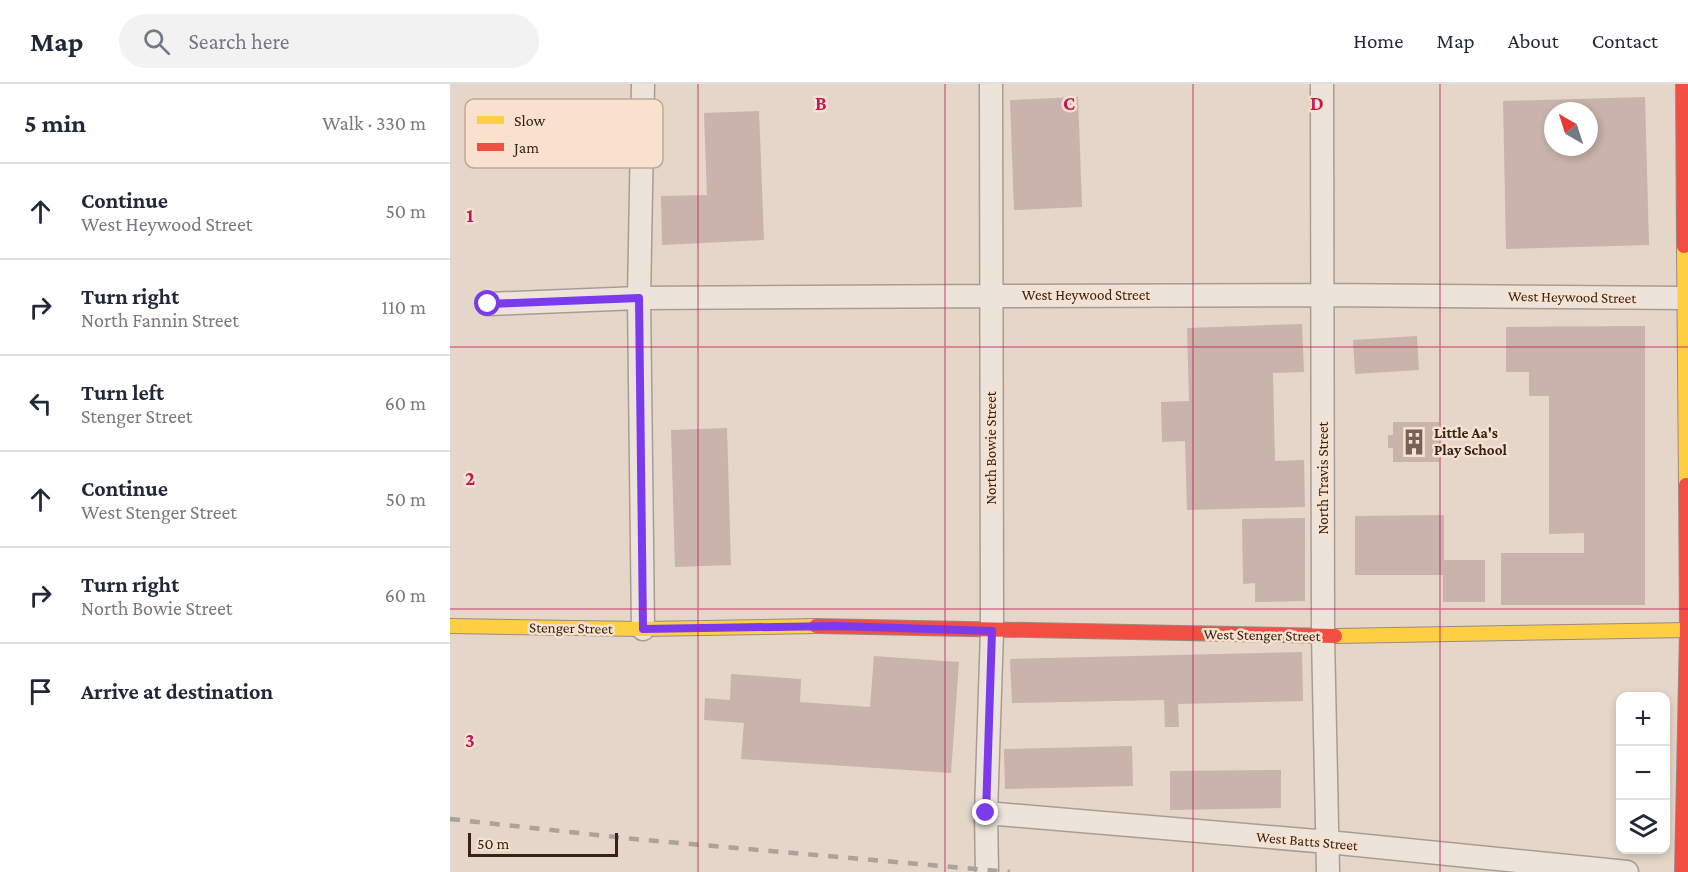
<!DOCTYPE html>
<meta charset="utf-8">
<style>
:root{--surface:#fff;--page:#f2f2f3;--text:#1f2937;--muted:#747a83;--line:#e0e1e3}
body{margin:0;font-family:"Crimson Pro",serif;background:var(--page);color:var(--text)}
.controls{position:absolute;right:18px;bottom:18px;display:grid;overflow:hidden;border-radius:12px;box-shadow:0 3px 9px #0003}
.controls button{width:54px;height:54px;display:grid;place-items:center;padding:0;border:0;border-bottom:2px solid var(--line);background:var(--surface);color:var(--text);font:30px sans-serif}
.compass{position:absolute;left:1094px;top:18px;width:54px;height:54px;border-radius:50%;background:var(--surface);box-shadow:0 3px 9px #0003;rotate:321deg}
.scale{position:absolute;left:18px;bottom:15px;width:150px;box-sizing:border-box;padding-left:6px;border:3px solid #38221b;border-top:0;font-size:16px;line-height:21px;white-space:nowrap;color:#38221b;-webkit-text-stroke:4px #f8e1cd;paint-order:stroke}
.stop{position:absolute;width:18px;height:18px;margin:-14px;border:4px solid #7c3aed;border-radius:50%;background:#fff}
.stop.end{background:#7c3aed;border-color:#fff;box-shadow:0 2px 6px #0008}
.list{margin:0;padding:0;list-style:none}
h2{display:flex;justify-content:space-between;align-items:center;height:78px;margin:0;padding:0 24px;font-size:26px}
h2 small{font-size:20px;font-weight:400;color:var(--muted)}
.list li{display:grid;grid-template-columns:39px 1fr auto;gap:18px;align-items:center;box-sizing:border-box;height:96px;padding:0 24px;border-top:2px solid var(--line)}
.list b{display:block;font-size:22px;white-space:nowrap}
.list p{margin:0;font-size:20px;white-space:nowrap;color:var(--muted)}
.list em{font-size:20px;font-style:normal;color:var(--muted)}
.icon{flex:none;width:33px;height:33px;fill:none;stroke:currentColor;stroke-width:2;stroke-linecap:round;stroke-linejoin:round}
.map{position:relative;flex:none;width:1238px;height:788px;overflow:hidden}
header{display:flex;align-items:center;gap:36px;box-sizing:border-box;height:84px;padding:0 30px;background:var(--surface);border-bottom:2px solid var(--line)}
header strong{font-size:28px}
nav{display:flex;gap:33px;margin-inline-start:auto;font-size:21px}
.search{width:420px;height:54px;background:var(--page);display:flex;align-items:center;gap:15px;box-sizing:border-box;padding:0 21px;border-radius:33px;color:var(--muted);font-size:22px}
main{display:flex}
aside{flex:1;background:var(--surface)}
.map>svg:first-child{display:block}
</style>
<header>
<strong>Map</strong>
<div class="search"><svg class="icon" aria-label="search" viewBox="0 0 24 24"><circle cx="10" cy="10" r="6"/><path d="M15 15l6 6"/></svg>Search here</div>
<nav><a>Home</a><a>Map</a><a>About</a><a>Contact</a></nav>
</header>
<main>
<aside>
<h2>5 min<small>Walk · 330 m</small></h2>
<ul class="list">
<li><svg class="icon" aria-label="ahead" viewBox="0 0 24 24"><path d="M12 20V5M6 11l6-6 6 6"/></svg><div><b>Continue</b><p>West Heywood Street</p></div><em>50 m</em></li>
<li><svg class="icon" aria-label="right" viewBox="0 0 24 24"><path d="M7 20v-9h11M14 6l5 5-5 5"/></svg><div><b>Turn right</b><p>North Fannin Street</p></div><em>110 m</em></li>
<li><svg class="icon" aria-label="left" viewBox="0 0 24 24"><path d="M17 20v-9H6M10 6l-5 5 5 5"/></svg><div><b>Turn left</b><p>Stenger Street</p></div><em>60 m</em></li>
<li><svg class="icon" aria-label="ahead" viewBox="0 0 24 24"><path d="M12 20V5M6 11l6-6 6 6"/></svg><div><b>Continue</b><p>West Stenger Street</p></div><em>50 m</em></li>
<li><svg class="icon" aria-label="right" viewBox="0 0 24 24"><path d="M7 20v-9h11M14 6l5 5-5 5"/></svg><div><b>Turn right</b><p>North Bowie Street</p></div><em>60 m</em></li>
<li><svg class="icon" aria-label="arrive" viewBox="0 0 24 24"><path d="M6 21V4h12l-3 4 3 4H6"/></svg><div><b>Arrive at destination</b></div></li>
</ul>
</aside>
<div class="map">
<svg width="1238" height="788" viewBox="0 0 1238 788">
<rect width="100%" height="100%" fill="#e5d6c9"/>
<!-- building -->
<path fill="#c9b3aa" fill-rule="evenodd" d="M628,13L632,123L564,126L560,16Z
M1195,13L1199,161L1056,165L1053,17ZM1103,27H1139V63H1103Z
M309,27L314,156L212,161L211,112L257,111L254,29Z
M852,240L854,288L823,289L825,377L854,376L855,423L737,426L735,357L712,358L711,318L739,317L737,244Z
M1195,242V521H1051V469H1134V449L1099,450V312H1079V288H1056V243Z
M967,252L969,286L905,290L903,256Z
M943,338H989V378H943V364H938V351H943Z
M277,344L281,481L225,483L221,346Z
M994,431V476H1035V518H993V491H905V432Z
M855,434V517L805,518V499L793,500L792,435Z
M852,568L853,617L728,620L729,643H715L714,616L562,619L560,575Z
M424,572L509,578L501,689L291,675L294,639L254,636L255,614L280,616L281,590L351,595L350,618L420,623Z
M682,662L683,702L555,705L554,665Z
M831,686V724L720,726V687Z"/>
<g fill="none" stroke-linecap="round" stroke-linejoin="round">
<!-- street casing -->
<g stroke="#aa9c93" stroke-width="25">
<path id="street" d="M193,0L189,214L193,545
M872,0L873,552L878,788
M38,220L189,214L540,212L873,211L1238,214
M536,729L878,758L1177,788
M537,788L536,729L542,547L541,0"/>
</g>
<!-- slow casing -->
<g stroke="#998b83" stroke-width="16">
<path id="slow" d="M1234,162L1236,401
M0,542L193,545L366,542
M885,552L1238,546"/>
</g>
<!-- jam casing -->
<g stroke="#998b83" stroke-width="16">
<path id="jam" d="M1233,0L1234,162
M366,542L885,552
M1232,788L1237,546L1236,401"/>
</g>
<!-- street -->
<use href="#street" stroke="#ece3db" stroke-width="22"/>
<!-- slow -->
<use href="#slow" stroke="#ffcf43" stroke-width="14"/>
<!-- jam -->
<use href="#jam" stroke="#f24e42" stroke-width="14"/>
<!-- rail -->
<path stroke="#aba29c" stroke-width="4.5" stroke-dasharray="10 10" stroke-linecap="butt" d="M0,735L184,755L560,788"/>
</g>
<g fill="none" stroke-linecap="round" stroke-linejoin="round">
<!-- route -->
<path stroke="#7c3aed" stroke-width="8" d="M38,220L189,214L193,545L386,542L542,547L536,729"/>
</g>
<!-- grid -->
<path fill="none" stroke="#c2185b" stroke-width="1.5" stroke-opacity="0.55" d="M248,0V788M495,0V788M743,0V788M990,0V788M0,263H1238M0,525H1238"/>
<!-- icons -->
<defs>
<g id="building-bare" transform="scale(2.07)"><path d="M-4-6H4V6H1V3H-1V6H-4ZM-2.5-4.3h1.7v1.8h-1.7ZM.8-4.3h1.7v1.8H.8ZM-2.5-1h1.7V.8h-1.7ZM.8-1h1.7V.8H.8Z" fill="#756158" stroke="#f8e1cd" stroke-width="2.5" paint-order="stroke"/></g>
</defs>
<g fill-rule="evenodd">
<use href="#building-bare" x="964" y="358"/>
</g>
<g text-anchor="middle" stroke-width="5" stroke-linejoin="round" paint-order="stroke">
<!-- street labels -->
<g font-size="15" fill="#38221b" stroke="#f8e1cd">
<text x="636" y="216">West Heywood Street</text>
<text transform="translate(1122 213) rotate(1)" y="5">West Heywood Street</text>
<text transform="translate(541 364) rotate(-90)" y="5">North Bowie Street</text>
<text transform="translate(873 394) rotate(-90)" y="5">North Travis Street</text>
<text transform="translate(121 544) rotate(1)" y="5">Stenger Street</text>
<text transform="translate(812 551) rotate(1)" y="5">West Stenger Street</text>
<text transform="translate(857 757) rotate(5)" y="5">West Batts Street</text>
</g>
<!-- poi labels -->
<g font-size="15" font-weight="bold" fill="#38221b" stroke="#f8e1cd" text-anchor="start">
<text x="984" y="354">Little Aa's<tspan x="984" dy="17">Play School</tspan></text>
</g>
</g>
<!-- legend -->
<rect x="15" y="15" width="198" height="69" rx="9" fill="#f8e1cd" stroke="#bea898" stroke-width="1.5"/>
<rect x="27" y="32" width="27" height="8" fill="#ffcf43"/>
<rect x="27" y="59" width="27" height="8" fill="#f24e42"/>
<g font-size="16" fill="#38221b">
<text x="64" y="42">Slow</text>
<text x="64" y="69">Jam</text>
</g>
<g font-size="20" text-anchor="middle" font-weight="bold" fill="#c2185b" stroke="#f8e1cd" stroke-width="5" stroke-linejoin="round" paint-order="stroke">
<text x="371" y="26">B</text>
<text x="619" y="26">C</text>
<text x="867" y="26">D</text>
<text x="20" y="138">1</text>
<text x="20" y="401">2</text>
<text x="20" y="663">3</text>
</g>
</svg>
<div class="controls">
<button>+</button>
<button>−</button>
<button><svg class="icon" aria-label="layers" viewBox="0 0 24 24"><path d="M12 4l9 5-9 5-9-5zM3 14l9 5 9-5"/></svg></button>
</div>
<svg class="compass" viewBox="-18 -18 36 36"><path d="M0-13l5 13h-10z" fill="#e53935"/><path d="M0 13l5-13h-10z" fill="#747a83"/></svg>
<div class="scale">50 m</div>
<div class="stop" style="left:38px;top:220px"></div>
<div class="stop end" style="left:536px;top:729px"></div>
</div>
</main>
